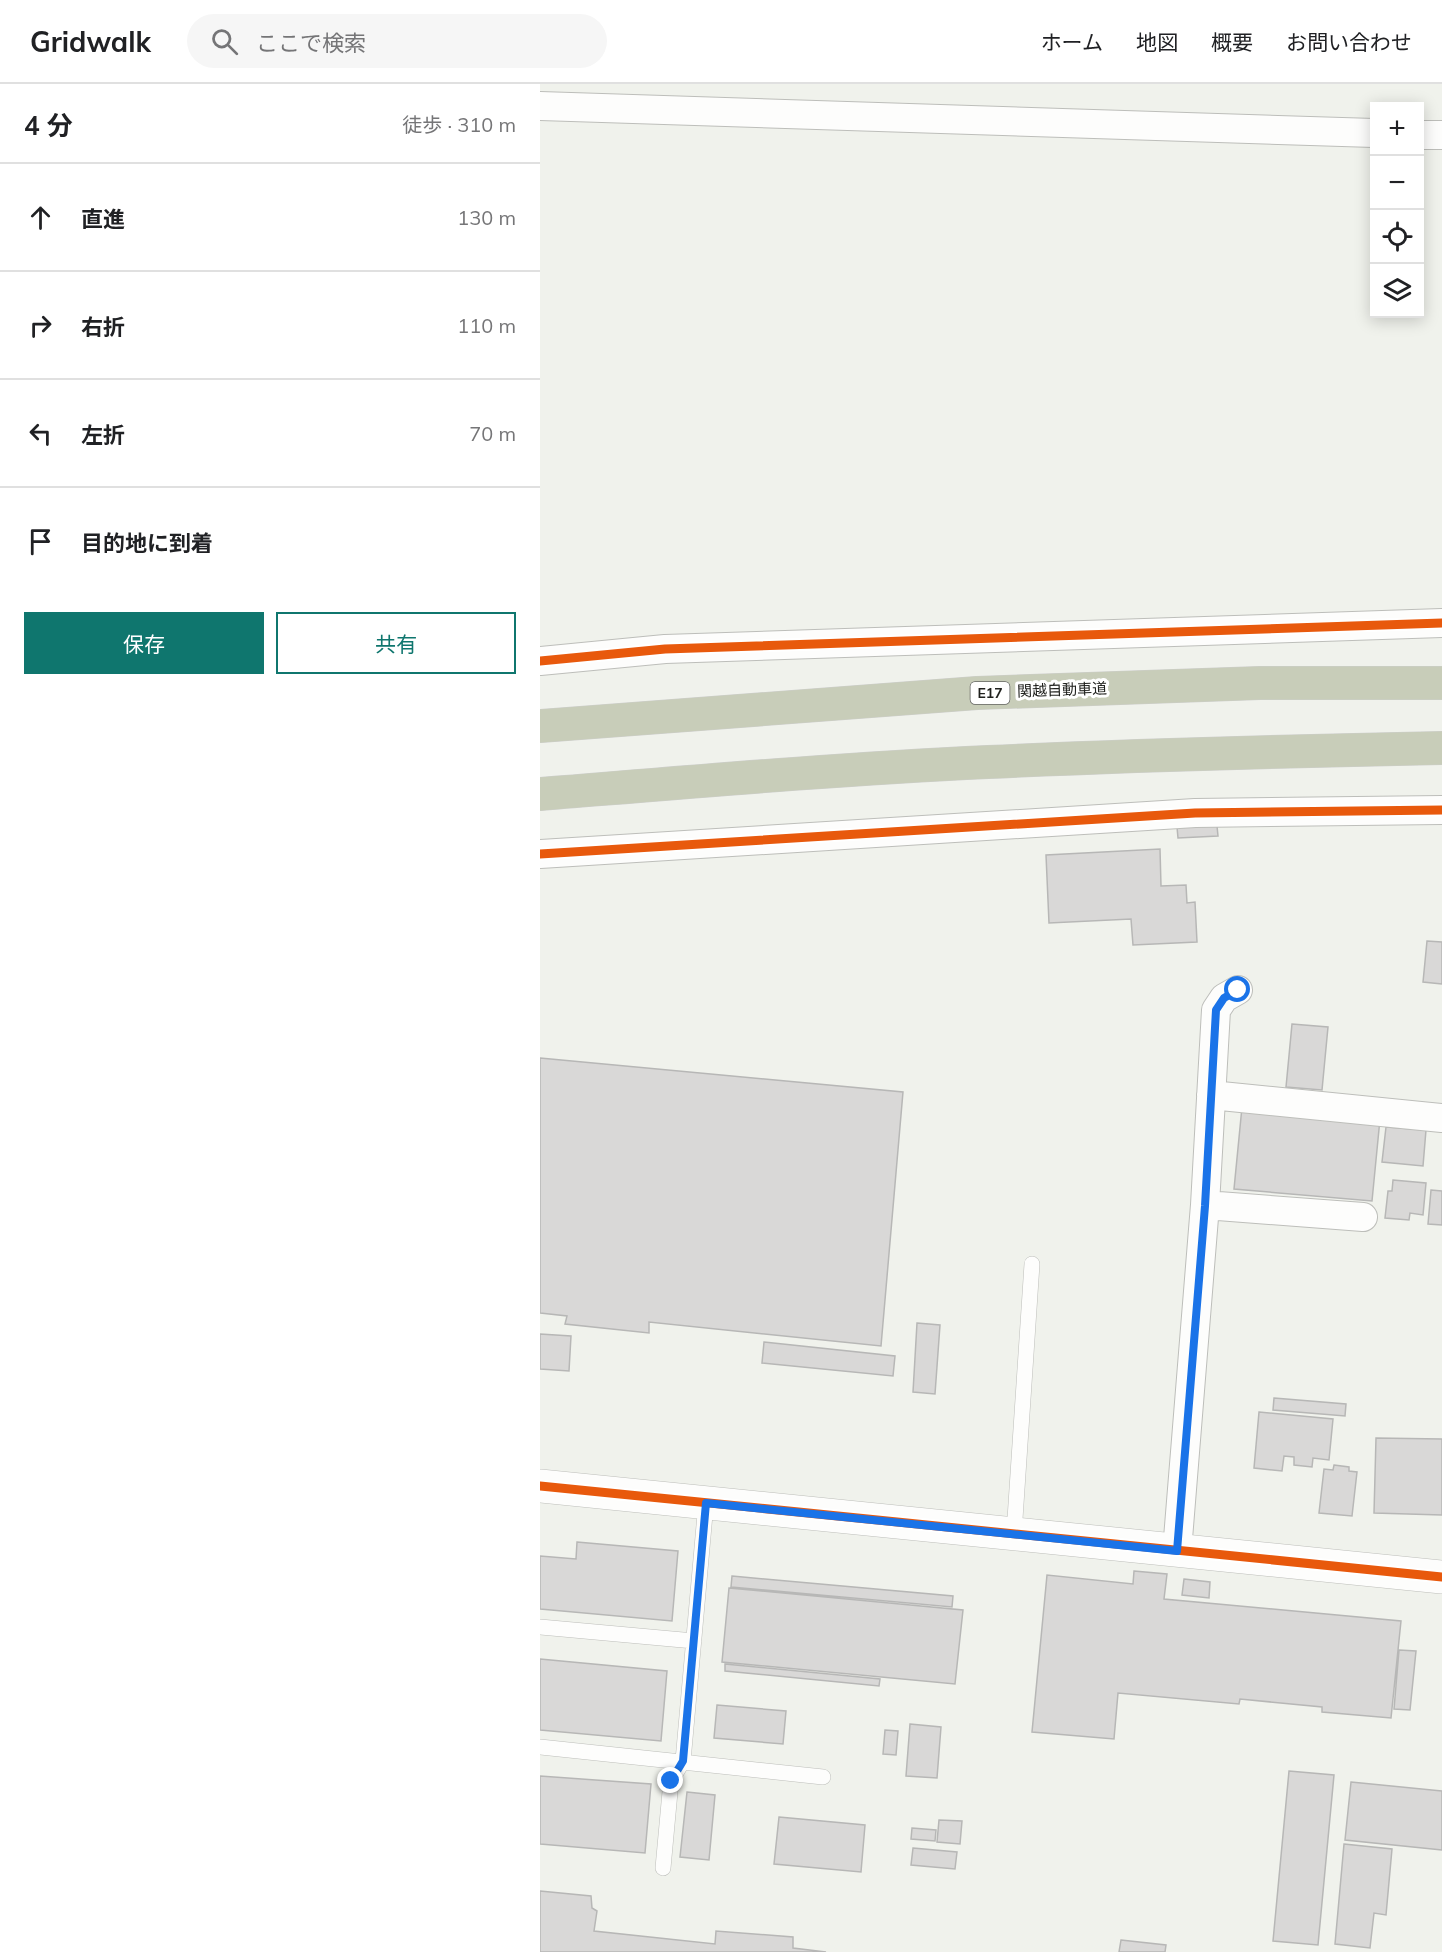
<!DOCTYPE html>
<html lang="ja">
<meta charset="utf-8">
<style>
:root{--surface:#fff;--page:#f6f6f6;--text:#202124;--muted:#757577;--line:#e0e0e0;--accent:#0f766e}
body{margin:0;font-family:Mulish,"Noto Sans JP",sans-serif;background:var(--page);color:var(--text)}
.controls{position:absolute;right:18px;top:18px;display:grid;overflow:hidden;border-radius:0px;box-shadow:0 3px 15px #0003}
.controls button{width:54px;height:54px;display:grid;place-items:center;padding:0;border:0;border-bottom:2px solid var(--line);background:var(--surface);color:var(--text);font:30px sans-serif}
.stop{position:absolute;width:18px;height:18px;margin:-14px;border:4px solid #1a73e8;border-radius:50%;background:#fff}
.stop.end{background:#1a73e8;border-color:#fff;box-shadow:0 2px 6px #0008}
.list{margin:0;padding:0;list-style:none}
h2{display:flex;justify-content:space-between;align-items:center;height:78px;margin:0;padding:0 24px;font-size:26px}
h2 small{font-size:20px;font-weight:400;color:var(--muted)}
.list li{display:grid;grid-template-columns:39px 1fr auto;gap:18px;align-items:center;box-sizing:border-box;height:108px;padding:0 24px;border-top:2px solid var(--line)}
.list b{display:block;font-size:22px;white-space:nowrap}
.list em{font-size:20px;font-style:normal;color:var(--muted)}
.actions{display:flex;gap:12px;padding:18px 24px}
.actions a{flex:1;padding:14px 0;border:2px solid var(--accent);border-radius:0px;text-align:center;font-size:21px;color:var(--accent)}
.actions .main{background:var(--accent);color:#fff}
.icon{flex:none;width:33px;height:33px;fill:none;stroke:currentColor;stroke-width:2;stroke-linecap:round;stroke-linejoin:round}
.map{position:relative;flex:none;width:902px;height:1868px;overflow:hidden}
header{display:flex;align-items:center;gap:36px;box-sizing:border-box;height:84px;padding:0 30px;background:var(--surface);border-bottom:2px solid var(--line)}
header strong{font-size:28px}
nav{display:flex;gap:33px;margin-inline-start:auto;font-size:21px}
.search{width:420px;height:54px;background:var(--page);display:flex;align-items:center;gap:15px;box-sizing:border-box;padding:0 21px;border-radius:33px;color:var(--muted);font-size:22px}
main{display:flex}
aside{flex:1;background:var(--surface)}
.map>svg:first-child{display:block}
</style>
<header>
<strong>Gridwalk</strong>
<div class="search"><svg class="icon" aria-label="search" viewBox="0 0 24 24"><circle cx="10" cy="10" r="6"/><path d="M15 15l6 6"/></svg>ここで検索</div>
<nav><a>ホーム</a><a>地図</a><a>概要</a><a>お問い合わせ</a></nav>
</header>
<main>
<aside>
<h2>4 分<small>徒歩 · 310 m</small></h2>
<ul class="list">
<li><svg class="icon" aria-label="ahead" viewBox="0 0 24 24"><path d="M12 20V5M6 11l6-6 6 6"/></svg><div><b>直進</b></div><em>130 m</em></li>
<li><svg class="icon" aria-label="right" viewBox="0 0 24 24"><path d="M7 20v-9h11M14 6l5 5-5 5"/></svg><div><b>右折</b></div><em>110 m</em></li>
<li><svg class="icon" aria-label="left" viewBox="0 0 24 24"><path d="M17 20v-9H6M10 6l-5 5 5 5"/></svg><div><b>左折</b></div><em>70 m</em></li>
<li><svg class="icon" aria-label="arrive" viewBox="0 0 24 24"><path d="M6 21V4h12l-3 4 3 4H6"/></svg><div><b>目的地に到着</b></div></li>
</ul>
<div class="actions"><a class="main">保存</a><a>共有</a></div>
</aside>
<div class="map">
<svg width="902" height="1868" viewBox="0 0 902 1868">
<rect width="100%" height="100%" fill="#f0f2ec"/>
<!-- building -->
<path fill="#d9d8d7" stroke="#b7b7b6" stroke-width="1.5" d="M677,742L678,752L638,754L637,743Z
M620,765L621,802L646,801L647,819L655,818L657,858L593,861L591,835L509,839L506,771Z
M887,857L902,858V900L883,898Z
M752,940L788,943L782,1006L746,1003Z
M0,974L363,1008L341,1262L109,1238V1249L25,1240L27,1232L0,1229Z
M702,1023L840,1035L832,1117L694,1105Z
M846,1043L886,1046L883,1082L842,1078Z
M853,1096L886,1099L883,1131L870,1129L869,1136L845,1134L848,1107H852Z
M891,1106L902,1107V1141L888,1140Z
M377,1239L400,1241L395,1310L373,1308Z
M0,1250L31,1252L29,1287L0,1285Z
M224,1258L355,1272L353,1292L222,1279Z
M734,1314L806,1320L805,1332L733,1326Z
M719,1328L793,1335L789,1376L773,1374L772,1383L754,1381V1373L744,1372L742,1387L714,1384Z
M836,1354L902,1355V1431L834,1429Z
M794,1381L809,1383V1387L817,1388L812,1432L779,1429L784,1385L793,1386Z
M37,1458L138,1467L132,1537L0,1525V1472L36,1475Z
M594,1487L627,1490L624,1515L861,1537L851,1634L782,1628V1623L700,1615L699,1620L578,1609L574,1655L492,1648L507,1491L593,1500Z
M192,1492L413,1512L412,1523L191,1503Z
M644,1495L670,1498L669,1514L642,1511Z
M189,1504L423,1526L415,1600L182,1578Z
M859,1566L876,1567L870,1626L854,1625Z
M0,1575L127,1587L121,1657L0,1646Z
M185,1580L340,1595L339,1602L185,1587Z
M177,1621L246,1627L243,1660L174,1654Z
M370,1640L401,1643L397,1694L366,1692Z
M345,1646L358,1647L356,1671L343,1670Z
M749,1687L794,1691L778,1861L733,1857Z
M0,1692L111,1700L105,1769L0,1760Z
M811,1698L902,1707V1766L805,1756Z
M147,1708L175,1711L169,1776L140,1773Z
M239,1733L325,1741L321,1788L234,1780Z
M399,1736L422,1737L420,1760L397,1758Z
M372,1744L396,1746L395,1757L371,1755Z
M804,1760L852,1765L846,1831L834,1829L830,1864L795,1860Z
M373,1764L417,1768L415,1785L371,1781Z
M0,1807L51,1812L52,1824L57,1827L54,1847L175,1860L176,1847L253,1853V1864L286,1868H0Z
M581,1856L626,1861L625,1868H579Z"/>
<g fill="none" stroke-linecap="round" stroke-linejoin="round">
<!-- service casing -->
<g stroke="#bdbeba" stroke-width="16">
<path id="service" d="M474,1450L492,1180
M0,1543L154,1557
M0,1663L283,1693
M123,1784L131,1697L143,1677L166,1419"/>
</g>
<!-- minor casing -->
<g stroke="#bdbeba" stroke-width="30">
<path id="minor" d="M0,22L834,49
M880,51H902
M0,577L125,565L902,539
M0,770L655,729L902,726
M671,1011L902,1034
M665,1121L823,1133
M637,1467L665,1121L676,926L684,914L698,906"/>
</g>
<!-- tertiary casing -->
<g stroke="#bdbeba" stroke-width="34">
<path id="tertiary" d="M0,1402L902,1493"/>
</g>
<!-- motorway casing -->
<g stroke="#cdcecb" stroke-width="34">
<path id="motorway" d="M0,642L437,609L720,599H902
M0,710C149,698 299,685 448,678C599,671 751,667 902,664"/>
</g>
<!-- service -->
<use href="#service" stroke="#fdfdfc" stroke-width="15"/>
<!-- minor -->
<use href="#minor" stroke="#fdfdfc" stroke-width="28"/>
<!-- tertiary -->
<use href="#tertiary" stroke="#fdfdfc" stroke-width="33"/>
<!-- motorway -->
<use href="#motorway" stroke="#c8cdb9" stroke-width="33"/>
<!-- cycleway casing -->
<g stroke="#fff" stroke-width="13">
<path id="cycleway" d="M0,577L125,565L902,539
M0,770L655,729L902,726
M0,1402L902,1493"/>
</g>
<!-- cycleway -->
<use href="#cycleway" stroke="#e8590c" stroke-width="9"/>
</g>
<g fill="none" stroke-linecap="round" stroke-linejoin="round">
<!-- route -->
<path stroke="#1a73e8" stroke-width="8" d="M131,1697L143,1677L166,1419L637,1467L665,1122L676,926L684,914L698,906"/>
</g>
<g text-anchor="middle" stroke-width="6" stroke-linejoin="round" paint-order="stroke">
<!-- shield labels -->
<rect fill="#fff" stroke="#636462" stroke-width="1.5" x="430.5" y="598" width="39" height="22" rx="4.5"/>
<g font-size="14" font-weight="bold" fill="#20211e">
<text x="450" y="614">E17</text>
</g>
<!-- street labels -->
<g font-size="15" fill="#20211e" stroke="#fff">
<text transform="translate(522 606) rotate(-2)" y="5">関越自動車道</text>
</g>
</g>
</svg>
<div class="controls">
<button>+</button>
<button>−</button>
<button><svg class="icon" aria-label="locate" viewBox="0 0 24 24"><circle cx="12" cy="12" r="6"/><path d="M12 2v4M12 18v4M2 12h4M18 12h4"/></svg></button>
<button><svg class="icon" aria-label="layers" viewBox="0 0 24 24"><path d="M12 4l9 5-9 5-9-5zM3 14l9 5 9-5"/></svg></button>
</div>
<div class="stop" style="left:698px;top:906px"></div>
<div class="stop end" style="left:131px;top:1697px"></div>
</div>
</main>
